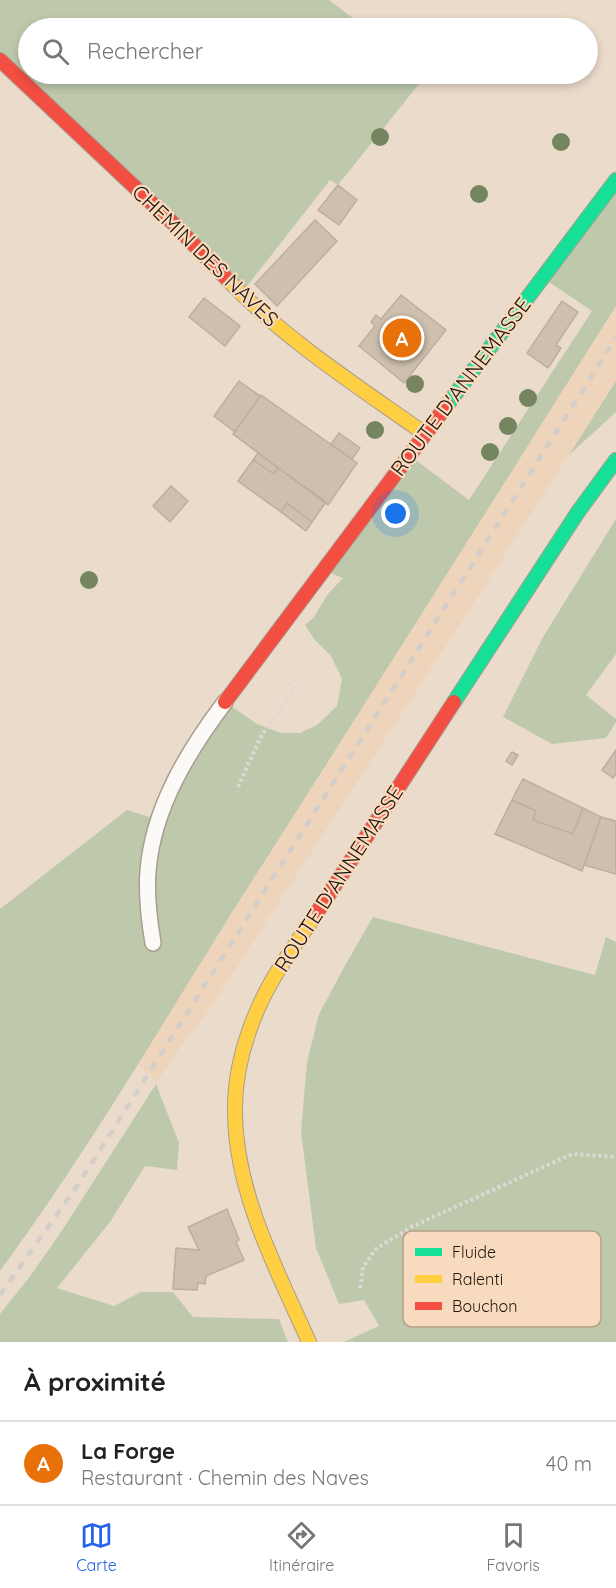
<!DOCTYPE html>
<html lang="fr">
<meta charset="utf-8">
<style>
:root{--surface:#fff;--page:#f6f6f6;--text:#222;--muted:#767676;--line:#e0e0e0;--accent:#2563eb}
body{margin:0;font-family:Quicksand,sans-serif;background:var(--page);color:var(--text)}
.you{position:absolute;left:396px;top:514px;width:21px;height:21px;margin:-15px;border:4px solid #fff;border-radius:50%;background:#1a73e8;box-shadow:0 0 0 9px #1a73e833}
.badge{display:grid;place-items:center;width:39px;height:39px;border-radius:50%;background:var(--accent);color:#fff;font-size:20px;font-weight:700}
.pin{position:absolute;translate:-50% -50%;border:3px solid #fff;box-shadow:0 2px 6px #0006}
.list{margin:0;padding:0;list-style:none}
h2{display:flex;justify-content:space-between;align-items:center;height:78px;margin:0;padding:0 24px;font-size:26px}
h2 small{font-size:20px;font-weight:400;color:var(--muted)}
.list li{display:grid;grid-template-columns:39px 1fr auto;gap:18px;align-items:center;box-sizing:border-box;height:84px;padding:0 24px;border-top:2px solid var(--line)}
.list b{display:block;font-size:22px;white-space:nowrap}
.list p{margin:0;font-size:20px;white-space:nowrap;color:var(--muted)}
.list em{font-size:20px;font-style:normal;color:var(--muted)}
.icon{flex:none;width:33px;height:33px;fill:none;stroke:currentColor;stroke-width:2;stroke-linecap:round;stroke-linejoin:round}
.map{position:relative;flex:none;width:616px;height:1342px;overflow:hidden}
.search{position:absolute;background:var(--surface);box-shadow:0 3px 9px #0003;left:18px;right:18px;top:18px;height:66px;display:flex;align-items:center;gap:15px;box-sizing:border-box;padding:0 21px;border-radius:33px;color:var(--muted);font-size:22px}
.sheet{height:162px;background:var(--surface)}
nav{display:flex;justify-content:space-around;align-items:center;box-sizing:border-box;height:84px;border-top:2px solid var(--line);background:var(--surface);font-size:16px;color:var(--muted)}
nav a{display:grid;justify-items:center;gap:3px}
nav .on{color:var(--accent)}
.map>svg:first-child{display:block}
</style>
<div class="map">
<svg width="616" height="1342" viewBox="0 0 616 1342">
<rect width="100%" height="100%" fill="#ebdbcb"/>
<!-- built -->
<path fill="#eed4ba" d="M616,306V381L488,581L206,1014L184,1041L156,1084L149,1074L138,1064L206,954Z"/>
<!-- green -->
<path fill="#bec9ac" d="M0,0H329L366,28H28V74H427L338,185L330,180L241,294L0,60Z
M616,180V306C488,509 360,712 231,914C156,1034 84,1157 0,1271V909L127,810L159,820L225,702L257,724L281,733H300L317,725L337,706L342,679L331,656L315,640L305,625L314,617L327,595L343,578L323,570L409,455L469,500L592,311L543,278Z
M616,381V412L569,455Z
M616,519V654L586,695L616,719V722L606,738L552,744L503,717L543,637Z
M373,917L595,975L606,937L616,942V1342H344L379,1326L364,1300L339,1304L316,1248L301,1132L307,1062L319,1014L347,962Z
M156,1084L179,1143L177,1170L145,1166L110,1222L57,1288L114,1306L141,1292H173L193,1317L279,1319L288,1342H0V1314L31,1275L63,1229Z"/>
<!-- building -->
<path fill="#cfc0ae" stroke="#bbaea2" stroke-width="1.5" d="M338,185L357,200L339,225L318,210Z
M315,220L337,241L277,306L255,284Z
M401,295L446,330L404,383L359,346L375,326L371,322L376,315L381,319Z
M204,298L240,326L225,346L189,317Z
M562,301L578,312L556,345L561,348L548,368L527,353Z
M239,381L260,396L235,432L214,416Z
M261,395L357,463L328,505L233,434Z
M339,433L360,448L352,459L331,444Z
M258,453L278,468L274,474L253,460Z
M253,460L274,474L278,468L326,502L312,522L287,503L281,512L238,481Z
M171,486L188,501L170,522L153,506Z
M287,503L312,522L306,531L281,512Z
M616,750V774L613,778L602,770Z
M512,752L518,755L512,765L506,761Z
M523,779L583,808L573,834L533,820L536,811L512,800Z
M512,800L536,811L533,820L573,834L583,808L601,817L582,871L495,834Z
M601,817L616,821V874L584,865Z
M227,1209L239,1240L236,1242L244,1260L206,1276L205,1284L198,1283L197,1290L173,1289L176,1248L199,1250L188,1227Z"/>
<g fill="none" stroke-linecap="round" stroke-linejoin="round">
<!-- lane casing -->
<g stroke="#aa9d91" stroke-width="18">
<path id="lane" d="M153,943C149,919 146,895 148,871C153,808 188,751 225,702"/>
</g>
<!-- fast casing -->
<g stroke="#aa9d91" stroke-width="16">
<path id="fast" d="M447,405L616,180
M454,702L578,512L616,460"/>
</g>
<!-- slow casing -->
<g stroke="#aa9d91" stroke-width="16">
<path id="slow" d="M226,278C284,339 356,385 425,434
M309,1342C277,1270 236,1194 235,1114C234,1077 245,1037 260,1004C275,971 298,941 318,911"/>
</g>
<!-- jam casing -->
<g stroke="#aa9d91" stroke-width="16">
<path id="jam" d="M0,60L175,225L226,278
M225,702L447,405
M318,911L454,702"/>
</g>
<!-- path -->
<path stroke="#ded8d4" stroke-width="4" stroke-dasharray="3 3" stroke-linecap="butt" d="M238,787L262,734L268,728L295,688L283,678
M360,1288L363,1267L376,1249L411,1227L572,1154L616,1157"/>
<!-- lane -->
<use href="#lane" stroke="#fcfaf7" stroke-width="15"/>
<!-- fast -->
<use href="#fast" stroke="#16e098" stroke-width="14"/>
<!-- slow -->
<use href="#slow" stroke="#ffcf43" stroke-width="14"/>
<!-- jam -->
<use href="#jam" stroke="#f24e42" stroke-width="14"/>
<!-- rail -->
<path stroke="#d3ceca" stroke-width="4.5" stroke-dasharray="8 8" stroke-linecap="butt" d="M0,1295L79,1183L616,338"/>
</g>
<!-- trees -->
<g fill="#74855f">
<circle cx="380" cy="137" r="9"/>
<circle cx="561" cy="142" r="9"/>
<circle cx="479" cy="194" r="9"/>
<circle cx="415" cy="384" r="9"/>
<circle cx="528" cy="398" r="9"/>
<circle cx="508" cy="426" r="9"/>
<circle cx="375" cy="430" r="9"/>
<circle cx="490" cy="452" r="9"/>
<circle cx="89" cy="580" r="9"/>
</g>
<g text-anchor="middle" stroke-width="4.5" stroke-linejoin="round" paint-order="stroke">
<!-- street labels -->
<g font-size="21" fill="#1f150b" stroke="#f8dabe">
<text transform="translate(205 256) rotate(44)" y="7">CHEMIN DES NAVES</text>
<text transform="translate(461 387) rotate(-53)" y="7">ROUTE D'ANNEMASSE</text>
<text transform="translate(339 879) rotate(-57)" y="7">ROUTE D'ANNEMASSE</text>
</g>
</g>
<!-- legend -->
<rect x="403" y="1231" width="198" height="96" rx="9" fill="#f8dabe" stroke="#b79f88" stroke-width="1.5"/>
<rect x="415" y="1248" width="27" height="8" fill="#16e098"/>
<rect x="415" y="1275" width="27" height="8" fill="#ffcf43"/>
<rect x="415" y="1302" width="27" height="8" fill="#f24e42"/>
<g font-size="16" fill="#1f150b">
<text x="452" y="1258">Fluide</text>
<text x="452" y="1285">Ralenti</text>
<text x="452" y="1312">Bouchon</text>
</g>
</svg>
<div class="you"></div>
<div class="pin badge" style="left:402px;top:338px;background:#e8710a">A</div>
<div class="search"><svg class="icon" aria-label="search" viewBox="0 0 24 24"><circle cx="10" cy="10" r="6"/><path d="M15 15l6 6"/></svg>Rechercher</div>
</div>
<section class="sheet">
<h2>À proximité<small></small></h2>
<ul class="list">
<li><span class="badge" style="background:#e8710a">A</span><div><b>La Forge</b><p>Restaurant · Chemin des Naves</p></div><em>40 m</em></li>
</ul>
</section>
<nav>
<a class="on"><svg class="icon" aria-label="map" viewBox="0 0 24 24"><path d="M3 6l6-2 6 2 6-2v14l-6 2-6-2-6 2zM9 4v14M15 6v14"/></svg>Carte</a>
<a><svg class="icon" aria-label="directions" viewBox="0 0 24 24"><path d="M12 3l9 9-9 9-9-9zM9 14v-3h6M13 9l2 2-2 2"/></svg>Itinéraire</a>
<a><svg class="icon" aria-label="saved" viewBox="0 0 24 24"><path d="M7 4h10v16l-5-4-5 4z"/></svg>Favoris</a>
</nav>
